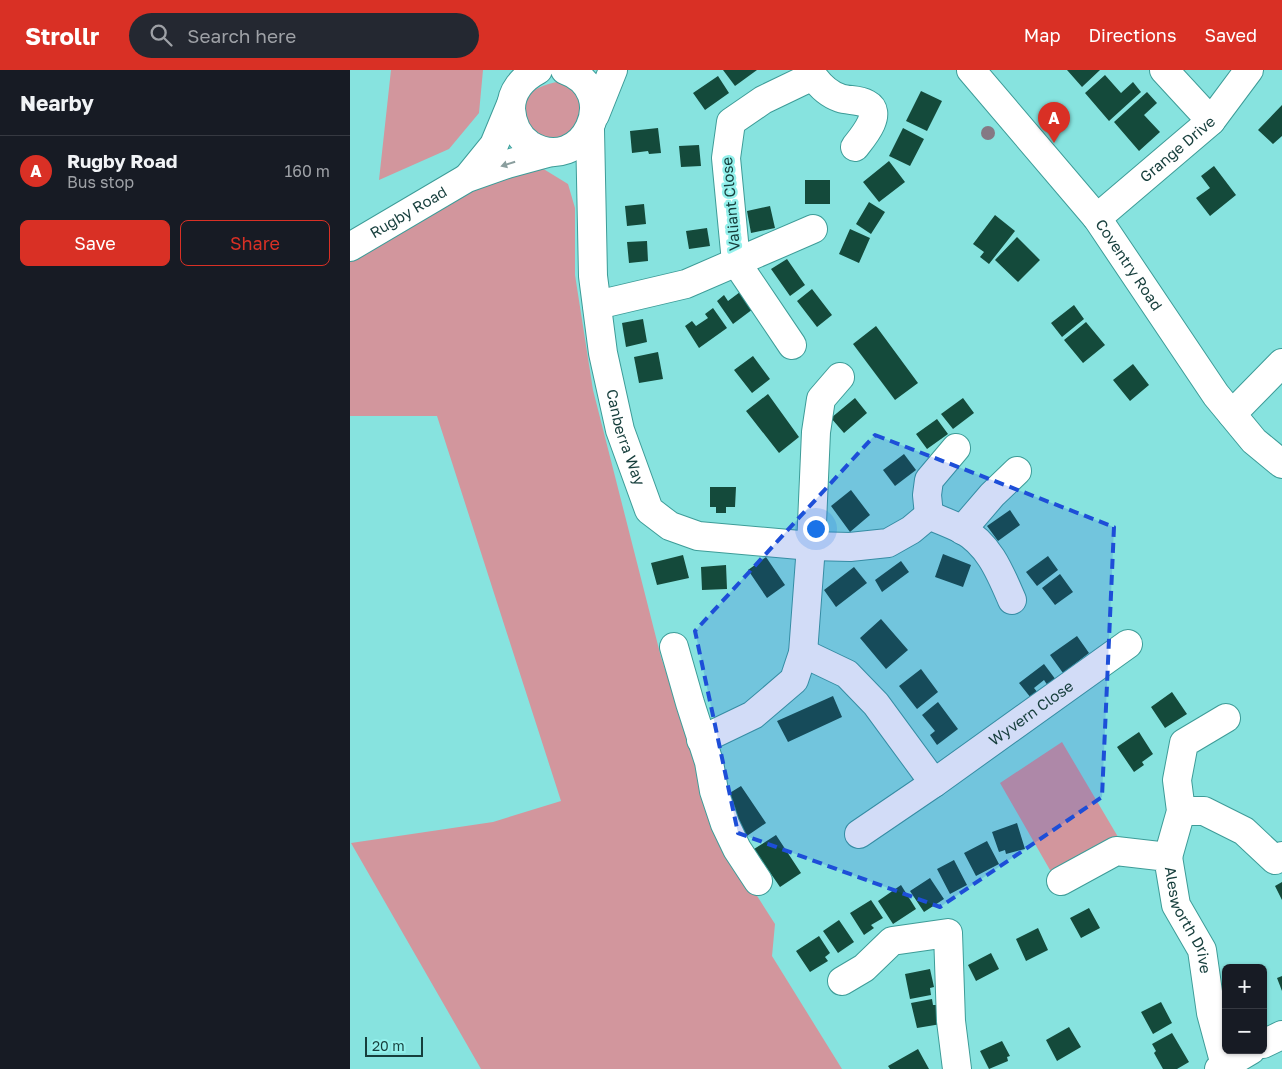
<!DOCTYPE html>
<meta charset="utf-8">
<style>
:root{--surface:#171b24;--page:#242831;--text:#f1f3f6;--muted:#9ea1a6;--line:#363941;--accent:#d93025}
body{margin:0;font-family:"Golos Text",sans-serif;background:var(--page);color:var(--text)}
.controls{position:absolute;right:15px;bottom:15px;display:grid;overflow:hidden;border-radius:8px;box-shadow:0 1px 4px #0004}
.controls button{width:45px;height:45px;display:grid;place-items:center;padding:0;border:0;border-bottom:1px solid var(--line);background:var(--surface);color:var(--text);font:25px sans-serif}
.scale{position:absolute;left:15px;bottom:12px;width:58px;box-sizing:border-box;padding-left:5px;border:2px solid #163e3c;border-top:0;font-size:14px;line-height:18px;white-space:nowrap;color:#163e3c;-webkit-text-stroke:4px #94f1ec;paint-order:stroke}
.you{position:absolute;left:465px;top:458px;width:18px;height:18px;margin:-12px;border:4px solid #fff;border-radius:50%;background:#1a73e8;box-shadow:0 0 0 8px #1a73e833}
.badge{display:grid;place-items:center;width:32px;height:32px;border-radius:50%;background:var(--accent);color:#fff;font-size:16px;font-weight:700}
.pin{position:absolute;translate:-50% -41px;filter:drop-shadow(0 1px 2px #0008)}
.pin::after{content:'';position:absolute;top:26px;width:18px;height:15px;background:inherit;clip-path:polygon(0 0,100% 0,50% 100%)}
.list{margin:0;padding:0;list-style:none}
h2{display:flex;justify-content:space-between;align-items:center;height:65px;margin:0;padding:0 20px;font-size:21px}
h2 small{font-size:16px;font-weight:400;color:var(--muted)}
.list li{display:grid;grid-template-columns:32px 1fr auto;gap:15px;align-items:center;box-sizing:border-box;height:70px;padding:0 20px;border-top:1px solid var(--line)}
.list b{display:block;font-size:19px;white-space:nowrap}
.list p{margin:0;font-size:16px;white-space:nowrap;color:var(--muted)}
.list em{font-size:16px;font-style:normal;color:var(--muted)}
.actions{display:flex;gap:10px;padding:15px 20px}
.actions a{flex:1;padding:11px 0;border:1px solid var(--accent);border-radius:8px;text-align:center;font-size:18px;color:var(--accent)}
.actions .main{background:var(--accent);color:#fff}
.icon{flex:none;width:28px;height:28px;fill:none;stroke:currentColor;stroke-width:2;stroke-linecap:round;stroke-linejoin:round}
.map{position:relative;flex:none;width:932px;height:999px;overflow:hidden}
header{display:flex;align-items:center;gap:30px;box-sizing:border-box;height:70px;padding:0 25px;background:var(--accent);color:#fff}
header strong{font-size:24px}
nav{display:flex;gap:28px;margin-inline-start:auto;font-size:18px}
.search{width:350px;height:45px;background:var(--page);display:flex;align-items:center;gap:12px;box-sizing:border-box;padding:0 18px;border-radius:28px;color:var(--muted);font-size:19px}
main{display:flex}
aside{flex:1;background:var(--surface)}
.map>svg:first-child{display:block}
</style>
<header>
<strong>Strollr</strong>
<div class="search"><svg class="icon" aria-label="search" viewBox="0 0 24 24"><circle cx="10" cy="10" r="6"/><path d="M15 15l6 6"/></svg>Search here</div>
<nav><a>Map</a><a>Directions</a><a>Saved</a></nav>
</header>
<main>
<aside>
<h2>Nearby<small></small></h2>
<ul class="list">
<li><span class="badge">A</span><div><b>Rugby Road</b><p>Bus stop</p></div><em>160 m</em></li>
</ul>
<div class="actions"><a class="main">Save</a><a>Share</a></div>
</aside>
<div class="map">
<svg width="932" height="999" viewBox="0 0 932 999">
<rect width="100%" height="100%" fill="#87e3df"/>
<!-- green -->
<path fill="#d2969d" d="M41,0H133L129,43L99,79L29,110Z
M207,12L217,14L233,29L228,67L184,69C181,61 175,52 173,44C169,23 192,15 207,12Z
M187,95L218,114L225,138V205L243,320L311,587L351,707L377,779L425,854L422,886L492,999H131L1,773L143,752L211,731L87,346H0V192L38,168L144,108Z
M712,672L771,772L704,807L650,713Z"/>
<!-- building -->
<path fill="#144a3b" d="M373,0H407L385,16Z
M717,0H750L732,17Z
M755,5L771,23L783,12L791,22L759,51L735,23Z
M368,6L379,23L355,40L343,23Z
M571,21L592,31L577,61L556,51Z
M797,22L807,33L794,45L810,62L789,81L764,52Z
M932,35V66L923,74L908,60Z
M308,58L311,83L299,84L298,81L282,83L280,61Z
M553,58L574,69L560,96L539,86Z
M349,75L351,96L331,97L329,76Z
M539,91L555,112L529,132L513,112Z
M864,96L886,125L860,146L846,128L860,118L851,106Z
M455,110H480V134H455Z
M519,132L535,142L521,164L506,154Z
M294,134L296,154L277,156L275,136Z
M420,136L425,158L401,163L397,141Z
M645,145L665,161L639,194L630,187L634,182L623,174Z
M357,158L360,176L339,179L336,161Z
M500,159L520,168L509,193L489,184Z
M667,167L690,190L668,212L645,190Z
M297,171L298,191L279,193L277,172Z
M437,189L455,215L440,226L421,199Z
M462,219L482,245L467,257L447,231Z
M390,222L403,239L383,254L367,231L374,225L378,231Z
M724,235L734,249L712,267L701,253Z
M363,238L377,258L349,278L335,256L342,251L346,256L358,248L355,244Z
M293,249L297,272L276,277L272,253Z
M736,252L755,275L733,293L714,270Z
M526,256L568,313L545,330L503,274Z
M308,282L313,309L289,313L284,287Z
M403,286L420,309L402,323L384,300Z
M783,294L799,315L780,331L763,310Z
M418,324L449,367L429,383L396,341Z
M505,328L517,343L494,363L481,348Z
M613,328L624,343L603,359L591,344Z
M587,349L598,364L577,379L566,364Z
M554,384L566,400L545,416L533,400Z
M360,417H386L385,437H376V443H366V437H360Z
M501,420L520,445L500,462L481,436Z
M660,440L670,455L648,471L637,456Z
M593,484L621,495L613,517L585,507Z
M333,485L339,508L307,515L301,493Z
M698,486L708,500L687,516L676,502Z
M416,487L435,515L417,528L398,500Z
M551,491L559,502L532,522L525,510Z
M376,495L377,519L352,520L351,497Z
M504,497L517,513L486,537L474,520Z
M710,504L723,522L705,535L692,518Z
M531,549L558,580L536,599L510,568Z
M727,566L739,583L713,603L700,585Z
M694,594L706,610L698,616L694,610L684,618L688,623L681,628L669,613Z
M571,599L588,622L567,639L549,616Z
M822,622L837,644L815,658L801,637Z
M483,626L492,647L438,672L427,651Z
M588,632L608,659L587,675L580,665L585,661L572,645Z
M789,662L803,684L792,692L794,695L784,702L767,677Z
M391,716L416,753L394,768L370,729Z
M667,753L675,779L656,784L655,780L649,782L642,762Z
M426,765L451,803L430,817L404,779Z
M637,771L649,794L626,806L614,783Z
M604,790L617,815L600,824L587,799Z
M580,808L594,829L574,842L560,821Z
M932,812V830L925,816Z
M551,815L566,839L543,854L528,831Z
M521,830L533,848L521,855L524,858L514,865L500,843Z
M739,838L750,858L731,868L720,848Z
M489,850L504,872L488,883L473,861Z
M688,858L698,880L676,891L666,869Z
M469,866L480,883L475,887L478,891L460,902L446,881Z
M641,883L649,899L626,911L618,895Z
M580,899L584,917L580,918L581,925L560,929L555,904Z
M932,906V921L927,908Z
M582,929L583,935H587L591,954L567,958L561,933Z
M811,932L822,953L803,964L791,942Z
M719,957L731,977L707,991L696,970Z
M822,963L839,992L827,999H813L804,983L806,981L802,974Z
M652,971L660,986L657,987L658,991L639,999L630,981Z
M568,979L579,999H540L538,996Z"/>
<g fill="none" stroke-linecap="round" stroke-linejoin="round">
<!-- minor casing -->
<g stroke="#3d9c98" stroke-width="30">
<g id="minor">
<path id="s1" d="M621,0L747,148L866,325L904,371L932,394"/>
<path d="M814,0L861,51"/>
<path id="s2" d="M240,60L243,206L253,283L270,360L299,440L320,456L348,466L461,476L500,477L538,473L561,460L579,445"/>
<path id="s3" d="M747,148L861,51L899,0"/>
<path d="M247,235L336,214L463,159"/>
<path d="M442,275L386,192L376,88L381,52L413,30L463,6C470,16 478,24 490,28C498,31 508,29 517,34C534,43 512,68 505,77"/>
<path d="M882,344L932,293"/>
<path d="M579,445C590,450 601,454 611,459C639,474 650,502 662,530"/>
<path d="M579,445L577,425L579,410L606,378"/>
<path d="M612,460L642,425L667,401"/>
<path d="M324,577L340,633L359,692L364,721L375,754L387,779L408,811"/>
<path id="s4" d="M453,583L497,604L526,634L584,713L778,574"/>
<path d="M351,670L403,645L444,610L453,583L461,476L466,362L471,329L490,307"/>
<path d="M831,741H854L894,761L925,790L932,786"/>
<path d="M509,764L584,713"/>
<path d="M818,787L831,741L827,710L834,673L876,648"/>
<path id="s5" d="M711,811L766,781L818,787L826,835L852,880L861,943L875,995"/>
<path d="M492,911L514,898L542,871L598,863L601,951L607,999"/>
<path d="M913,974L932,965"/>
<path d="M869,999L901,980"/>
</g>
</g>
<!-- major casing -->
<g stroke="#3d9c98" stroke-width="30">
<g id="major">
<path d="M188,0C173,8 161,21 161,39C162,53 168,67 180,75C233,107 274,21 215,0"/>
<path d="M245,45L263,0"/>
<path d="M118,107L144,75L161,34"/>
<path id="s6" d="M0,177L117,108L157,94L201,82"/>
</g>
</g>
<!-- minor -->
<use href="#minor" stroke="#fff" stroke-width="28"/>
<!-- major -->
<use href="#major" stroke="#fff" stroke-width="28"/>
</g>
<!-- trees -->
<circle fill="#857984" cx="638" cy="63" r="7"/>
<!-- one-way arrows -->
<defs><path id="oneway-solid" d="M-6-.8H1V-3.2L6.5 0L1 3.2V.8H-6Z" transform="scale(1.25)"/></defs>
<use fill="#8a9e9e" href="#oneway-solid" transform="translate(158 94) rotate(163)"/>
<!-- marked area -->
<path fill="#1d4ed8" fill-opacity="0.2" stroke="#1d4ed8" stroke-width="4" stroke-dasharray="10 6" stroke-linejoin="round" d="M525,365L764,457L752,727L590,837L388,763L345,561Z"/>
<g text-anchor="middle" stroke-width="5" stroke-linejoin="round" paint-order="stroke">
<!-- street labels -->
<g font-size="15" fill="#163e3c" stroke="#94f1ec">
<text dy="5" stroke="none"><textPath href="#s3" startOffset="106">Grange Drive</textPath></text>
<text transform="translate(381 134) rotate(-95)" y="5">Valiant Close</text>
<text dy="5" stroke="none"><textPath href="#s6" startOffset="68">Rugby Road</textPath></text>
<text dy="5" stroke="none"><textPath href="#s1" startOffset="251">Coventry Road</textPath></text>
<text dy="5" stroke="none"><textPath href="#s2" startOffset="311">Canberra Way</textPath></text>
<text dy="5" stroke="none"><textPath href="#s4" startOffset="308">Wyvern Close</textPath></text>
<text dy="5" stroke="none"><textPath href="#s5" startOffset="182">Alesworth Drive</textPath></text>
</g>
</g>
</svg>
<div class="controls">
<button>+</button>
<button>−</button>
</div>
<div class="scale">20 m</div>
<div class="you"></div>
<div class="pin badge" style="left:704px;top:73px">A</div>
</div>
</main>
